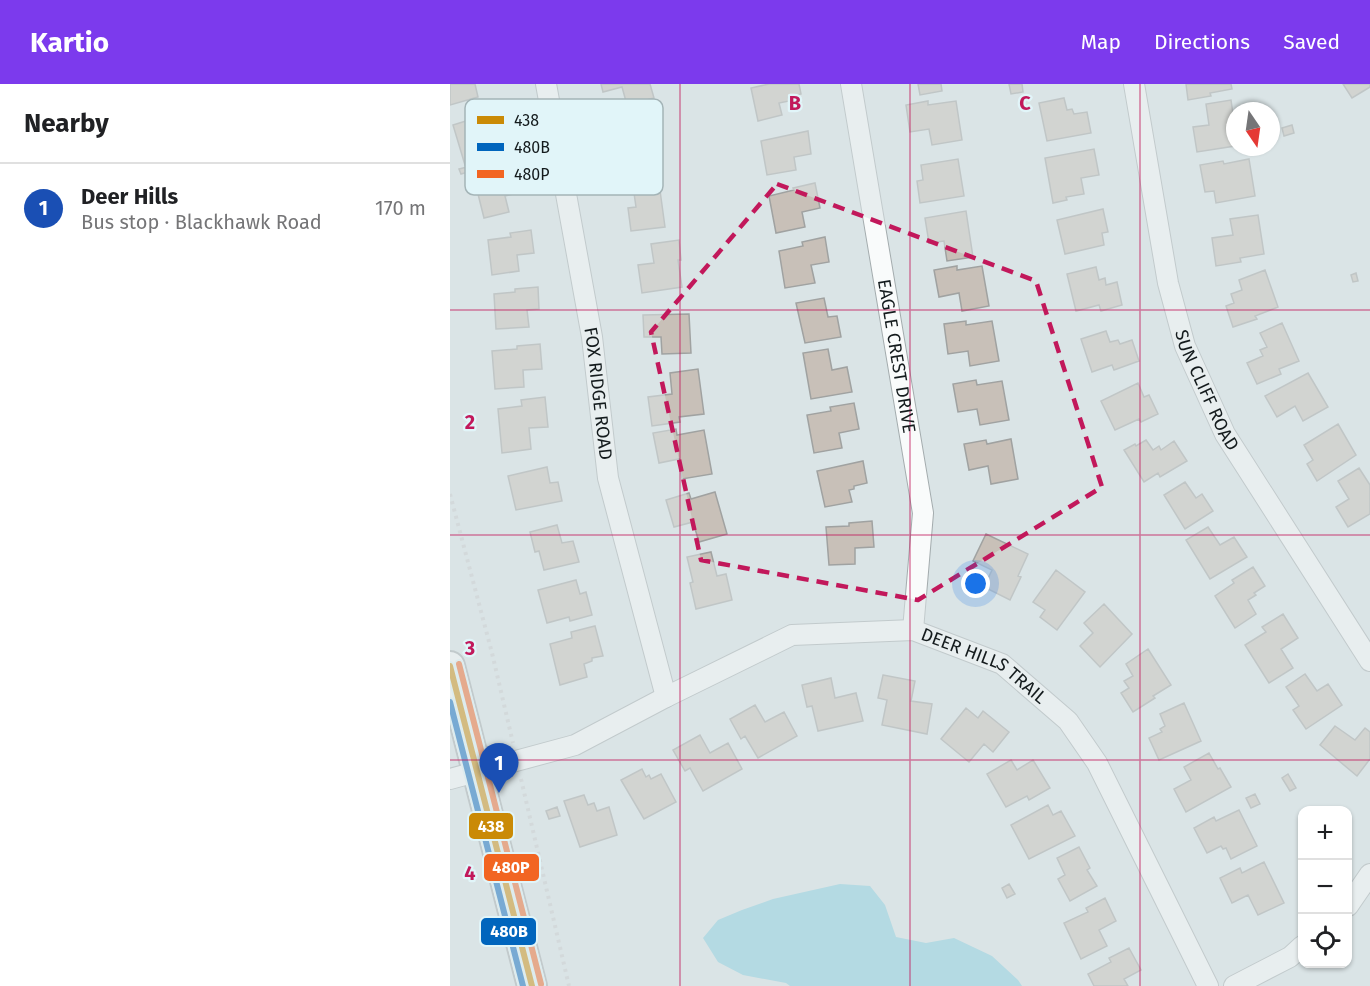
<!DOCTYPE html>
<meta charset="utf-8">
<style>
:root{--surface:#fff;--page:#f6f6f6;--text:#202124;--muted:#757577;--line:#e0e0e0;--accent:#7c3aed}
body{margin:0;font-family:"Fira Sans",sans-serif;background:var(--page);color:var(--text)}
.controls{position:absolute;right:18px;bottom:18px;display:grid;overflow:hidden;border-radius:12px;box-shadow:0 2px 4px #0004}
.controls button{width:54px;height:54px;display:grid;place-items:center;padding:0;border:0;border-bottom:2px solid var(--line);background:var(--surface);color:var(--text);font:30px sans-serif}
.compass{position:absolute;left:776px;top:18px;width:54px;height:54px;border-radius:50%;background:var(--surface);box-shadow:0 2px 4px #0004;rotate:167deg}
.you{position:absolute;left:526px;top:500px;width:21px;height:21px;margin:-15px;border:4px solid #fff;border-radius:50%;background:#1a73e8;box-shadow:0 0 0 9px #1a73e833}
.badge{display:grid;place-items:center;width:39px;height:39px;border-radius:50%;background:var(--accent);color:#fff;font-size:20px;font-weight:700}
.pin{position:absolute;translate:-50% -50px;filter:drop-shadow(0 2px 3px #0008)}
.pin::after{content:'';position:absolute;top:32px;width:21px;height:18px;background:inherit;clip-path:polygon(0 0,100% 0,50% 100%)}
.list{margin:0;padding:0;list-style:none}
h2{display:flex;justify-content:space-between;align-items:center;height:78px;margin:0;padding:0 24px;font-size:26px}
h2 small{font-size:20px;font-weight:400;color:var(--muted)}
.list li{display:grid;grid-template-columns:39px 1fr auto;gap:18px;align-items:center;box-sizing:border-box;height:90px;padding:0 24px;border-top:2px solid var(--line)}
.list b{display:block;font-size:22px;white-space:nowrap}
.list p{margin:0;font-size:20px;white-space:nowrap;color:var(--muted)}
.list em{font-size:20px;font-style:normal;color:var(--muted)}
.icon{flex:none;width:33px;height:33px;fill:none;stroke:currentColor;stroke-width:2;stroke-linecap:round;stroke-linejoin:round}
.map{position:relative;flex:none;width:920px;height:902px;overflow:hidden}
header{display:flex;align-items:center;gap:36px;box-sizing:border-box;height:84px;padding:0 30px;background:var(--accent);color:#fff}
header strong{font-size:28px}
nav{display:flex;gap:33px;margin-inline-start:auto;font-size:21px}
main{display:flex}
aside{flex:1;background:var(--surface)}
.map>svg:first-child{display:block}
</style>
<header>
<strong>Kartio</strong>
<nav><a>Map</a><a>Directions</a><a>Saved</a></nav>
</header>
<main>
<aside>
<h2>Nearby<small></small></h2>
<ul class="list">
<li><span class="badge" style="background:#1a4fb4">1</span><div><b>Deer Hills</b><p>Bus stop · Blackhawk Road</p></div><em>170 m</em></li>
</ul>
</aside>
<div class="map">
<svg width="920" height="902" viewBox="0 0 920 902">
<rect width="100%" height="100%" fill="#dae4e6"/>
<!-- water -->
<path fill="#85cedf" d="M390,800L420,802L435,821L446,853L476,859L504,854L542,872L568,896L572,902H340L336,899L293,891L268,878L253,854L268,836L292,826L323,815Z"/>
<!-- building -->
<path fill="#c8c0b8" stroke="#a0a2a1" stroke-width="1.5" d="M0,0H25L28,13L0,21Z
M151,0H200L204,14L177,21L172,3L153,8Z
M319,0H349L351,10L338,13L339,17L329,19L332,31L308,37L301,4Z
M468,0H491L492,7L470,11Z
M559,0H572L573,8L561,10Z
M736,0H781L782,5L760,9L761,12L738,16Z
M893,0H920V3L902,14Z
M614,14L617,26L622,25L624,30L637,28L641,49L597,57L589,19Z
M781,16L785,44V62L747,68L743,43L759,41L756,20Z
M478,17V21L506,17L512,56L482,61L479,45L460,48L456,21Z
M51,26L58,50L48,53L49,59L39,62L43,73L15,81L3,41Z
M842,41L844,49L834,52L832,44Z
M358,47L361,70L344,73L346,86L317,91L311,57Z
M644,65L649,91L631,94L634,110L616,113L617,116L603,119L595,74Z
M508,75L514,112L470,119L467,97L473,96L471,81Z
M799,75L805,112L766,119L764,107L755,108L750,81L773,77L774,80Z
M17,83L18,88L11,90L9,85Z
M67,84L72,108L55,112L59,128L34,134L25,98L46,93L45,89Z
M209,99L215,143L181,147L178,124L186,123L183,102Z
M365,99L370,124L352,128L355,143L326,149L319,112L344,106L343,104Z
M653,125L658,148L652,149L654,161L615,170L607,136Z
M516,127L523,173L497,177L494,157L479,159L475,134Z
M808,131L814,170L790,174L791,178L766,182L762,154L783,151L780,135Z
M81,146L84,169L67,171L69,187L42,191L38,156L61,153L60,149Z
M375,153L379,178L361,181L365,199L335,204L329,167L353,162L352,158Z
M229,156L231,176H228L232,203L192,209L188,181L204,179L201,160Z
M507,182V186L532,182L539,222L512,227L509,209L489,213L484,186Z
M646,183L649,196L655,194L656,201L667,198L672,221L651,227L649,221L626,227L617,190Z
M815,186L828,223L805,232L807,235L783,243L776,222L784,219L781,210L792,206L789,196Z
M906,189L908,197L903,198L901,191Z
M88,203L89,225L77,226L79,243L46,245L44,210L65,208V205Z
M374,214L378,233L387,232L391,253L355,259L346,219Z
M239,230L241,269L212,270L211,253H194L193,231Z
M516,237V241L542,237L549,277L520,282L518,267L498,270L494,240Z
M832,239L849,277L829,285L831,290L807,300L797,279L813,272L810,266L817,263L810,249Z
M656,247L660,258L668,256L670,260L682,256L689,277L664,286L662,281L642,288L631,255Z
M90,260L92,285L73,286L74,303L45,305L42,267L67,265V262Z
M378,265L382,286L397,283L402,308L361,315L353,269Z
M248,285L254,330L229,333L230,338L202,342L198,313L222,310L220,289Z
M858,289L878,323L853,337L845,322L827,333L815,312Z
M526,296L527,301L552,297L559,336L530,341L527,325L508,328L503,300Z
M688,299L694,313L699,311L708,330L691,338L689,335L665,346L651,317Z
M95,313L98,343L79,344L81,365L52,369L48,325L72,322L71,316Z
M404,319L409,345L389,349L392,364L364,369L357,331L381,327L380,323Z
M888,340L906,371L867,397L857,380L863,376L854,361Z
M226,345L227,351L254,346L262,390L232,395L229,375L209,379L203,349Z
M561,355L568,395L541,400L538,382L519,386L514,360L536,356L537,360Z
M696,356L703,366L709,362L711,366L724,357L737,377L710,393L708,389L694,398L674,366L685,360L686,362Z
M413,377L417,399L404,402V405L399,406L402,418L375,423L367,387Z
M97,383L100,399L108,398L112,417L66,426L58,392Z
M909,384L920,401V430L898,443L886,423L899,415L888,397Z
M735,398L746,414L752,410L763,427L735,445L714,411Z
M265,408L277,450L249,458L243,438L224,443L216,416L239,409L241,415Z
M422,437L424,463L405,464V480L379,481L376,443L399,442V439Z
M107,441L112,459L123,457L129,478L94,486L89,467L85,468L80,448Z
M758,443L770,461L784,453L797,473L760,495L736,456Z
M536,450L578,470L568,492L571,493L560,516L534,503L542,486L523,477Z
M261,468L267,492L276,490L282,516L246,525L240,499L243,498L237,473Z
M803,483L815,502L804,509L806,511L798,516L806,530L785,544L765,512L784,499L782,496Z
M606,486L635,508L607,546L590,533L595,526L583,518Z
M126,496L130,510L136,508L142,531L120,537L119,533L97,539L88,506Z
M654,520L682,550L650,583L630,562L643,549L634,539Z
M833,530L848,554L831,565L843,584L819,599L795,561L816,548L812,543Z
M145,542L153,572L142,574V577L134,580L137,593L110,601L100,560L122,554L121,548Z
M698,565L721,601L703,612L705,614L683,628L671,609L679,604L674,597L683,592L676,580Z
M855,590L867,607L878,600L892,621L856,645L843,626L849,622L836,603Z
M433,591L465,597L461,617L482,620L477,650L432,641L437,616L428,614Z
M381,594L385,614L406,609L413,637L368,647L362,622L357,623L352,601Z
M734,619L751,657L709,676L699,654L712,648L710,645L715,642L710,630Z
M305,621L315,638L334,628L347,652L308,674L295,652L291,655L280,635Z
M516,624L528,634L533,627L559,648L543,668L534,660L519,678L491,655Z
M885,642L905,656L915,644L920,648V675L907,692L870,661Z
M250,651L260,669L278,659L292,685L253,707L240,684L235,687L223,666Z
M759,669L768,685L770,684L781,703L736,728L724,705L741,696L734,683Z
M561,676L567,686L583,676L600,704L579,716L577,712L556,723L537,690Z
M192,685L196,693L199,691L201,695L211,690L226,718L194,735L171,696Z
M838,690L846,704L840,707L832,694Z
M805,710L810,720L801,724L796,714Z
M134,711L138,721L144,719L147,727L159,723L167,751L130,763L114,717Z
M598,721L603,731L611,727L625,752L579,775L561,741Z
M107,723L110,732L99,735L96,727Z
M789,726L807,762L781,775L776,764L773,765L771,762L757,769L744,744L764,733L766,737Z
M629,763L640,784L637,786L647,802L620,817L608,795L615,791L607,774Z
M814,778L834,819L808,831L798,811L782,819L770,794L790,784L792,789Z
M559,800L565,810L557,814L552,804Z
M655,814L666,837L649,846L657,862L631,875L614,839L638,828L636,824Z
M679,864L691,886L674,895L678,902H644L638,890L661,878L659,874Z"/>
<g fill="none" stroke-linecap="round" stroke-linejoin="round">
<!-- street casing -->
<g stroke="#a4acae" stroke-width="22">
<g id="street">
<path id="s1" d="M96,0L142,253L158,394L216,613"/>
<path id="s2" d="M401,0L473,429L463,546"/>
<path id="s3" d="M684,0L718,199L735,262L775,350L920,577"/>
<path id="s4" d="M0,695L125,661L216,613L342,551L463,546L552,580L618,637L647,679L758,902"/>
<path d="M898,822L920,790"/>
<path d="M784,902L840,873L852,862"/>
</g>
</g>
<!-- secondary casing -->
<g stroke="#a4acae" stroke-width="32">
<path id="secondary" d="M0,582L82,902"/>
</g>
<!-- path -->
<path stroke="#cacdce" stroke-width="4" stroke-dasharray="3 4.5" stroke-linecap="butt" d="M0,410L42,569L63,659
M71,695L119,902"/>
<!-- street -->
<use href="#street" stroke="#f9fbfb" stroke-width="20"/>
<!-- secondary -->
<use href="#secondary" stroke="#f9fbfb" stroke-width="28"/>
<!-- bus-1 casing -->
<g stroke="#e1f5f9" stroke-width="10">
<path id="bus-1" d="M0,582L82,902"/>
</g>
<!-- bus-2 casing -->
<g stroke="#e1f5f9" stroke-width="10">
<path id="bus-2" d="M0,618L73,902"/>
</g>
<!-- bus-3 casing -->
<g stroke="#e1f5f9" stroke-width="10">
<path id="bus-3" d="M9,580L91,900"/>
</g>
<!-- bus-1 -->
<use href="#bus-1" stroke="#ca8a06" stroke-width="6"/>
<!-- bus-2 -->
<use href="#bus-2" stroke="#0065bd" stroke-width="6"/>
<!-- bus-3 -->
<use href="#bus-3" stroke="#f26522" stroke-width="6"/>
</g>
<!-- marked area -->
<path d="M0 0H920V902H0ZM327,100L586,197L652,403L468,516L251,476L201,248Z" fill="#dae4e6" fill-opacity=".55" fill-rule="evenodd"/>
<path fill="none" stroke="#c2185b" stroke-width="4.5" stroke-dasharray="12 8" stroke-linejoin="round" d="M327,100L586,197L652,403L468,516L251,476L201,248Z"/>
<!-- grid -->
<path fill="none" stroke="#c2185b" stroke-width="1.5" stroke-opacity="0.55" d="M230,0V902M460,0V902M690,0V902M0,226H920M0,451H920M0,676H920"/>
<g text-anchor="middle" stroke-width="4.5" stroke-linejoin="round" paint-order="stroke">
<!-- street labels -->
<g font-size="18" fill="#141b1d" stroke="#e1f5f9">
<text dy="6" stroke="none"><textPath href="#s2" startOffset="276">EAGLE CREST DRIVE</textPath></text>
<text dy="6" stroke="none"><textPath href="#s3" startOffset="316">SUN CLIFF ROAD</textPath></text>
<text dy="6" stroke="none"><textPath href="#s1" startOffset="314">FOX RIDGE ROAD</textPath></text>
<text dy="6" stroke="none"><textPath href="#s4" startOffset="574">DEER HILLS TRAIL</textPath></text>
</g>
</g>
<!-- legend -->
<rect x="15" y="15" width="198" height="96" rx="9" fill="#e1f5f9" stroke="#a4b4b7" stroke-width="1.5"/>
<rect x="27" y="32" width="27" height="8" fill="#ca8a06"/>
<rect x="27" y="59" width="27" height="8" fill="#0065bd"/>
<rect x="27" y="86" width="27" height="8" fill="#f26522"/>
<g font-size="16" fill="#141b1d">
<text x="64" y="42">438</text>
<text x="64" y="69">480B</text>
<text x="64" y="96">480P</text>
</g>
<g font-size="20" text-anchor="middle" font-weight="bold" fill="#c2185b" stroke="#e1f5f9" stroke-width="4.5" stroke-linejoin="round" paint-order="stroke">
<text x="345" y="26">B</text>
<text x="575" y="26">C</text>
<text x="20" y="345">2</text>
<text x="20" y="571">3</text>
<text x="20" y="796">4</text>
</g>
<g stroke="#e1f5f9" stroke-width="2">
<rect x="18" y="728" width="46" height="28" rx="6" fill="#ca8a06"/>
<rect x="33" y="769" width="57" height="29" rx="6" fill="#f26522"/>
<rect x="30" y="833" width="57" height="29" rx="6" fill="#0065bd"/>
</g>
<g font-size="16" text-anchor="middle" font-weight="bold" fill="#fff">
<text x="41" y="748">438</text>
<text x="61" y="789">480P</text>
<text x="59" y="853">480B</text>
</g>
</svg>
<div class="controls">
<button>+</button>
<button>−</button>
<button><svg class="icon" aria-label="locate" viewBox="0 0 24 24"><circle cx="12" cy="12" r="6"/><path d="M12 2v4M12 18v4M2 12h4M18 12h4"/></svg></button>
</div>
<svg class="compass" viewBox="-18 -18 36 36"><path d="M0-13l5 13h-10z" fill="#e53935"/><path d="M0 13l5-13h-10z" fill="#757577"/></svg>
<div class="you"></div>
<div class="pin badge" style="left:49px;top:709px;background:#1a4fb4">1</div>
</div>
</main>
